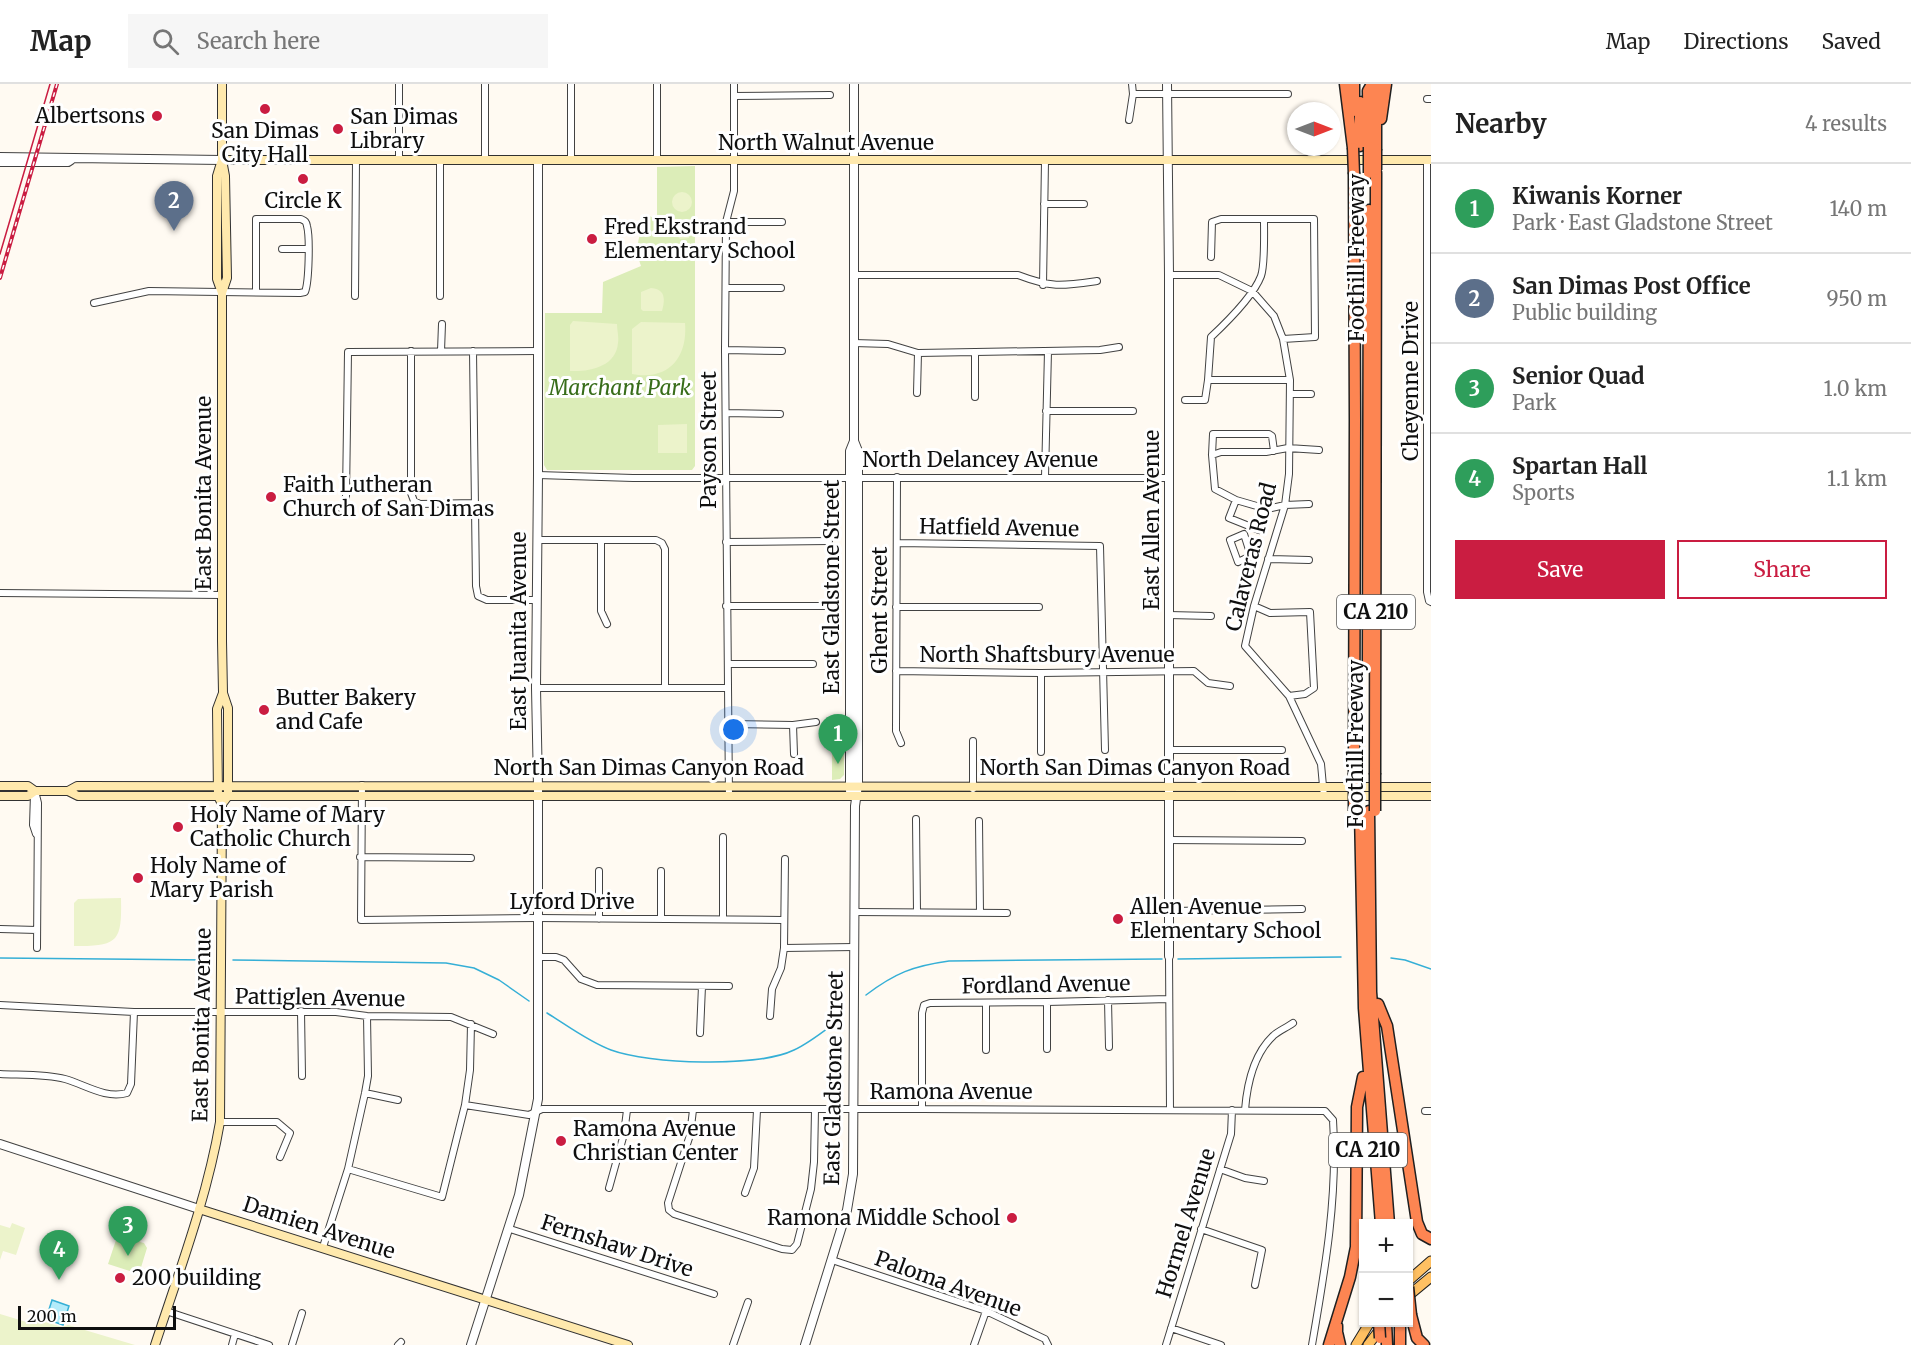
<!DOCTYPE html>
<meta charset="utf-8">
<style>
:root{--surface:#fff;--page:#f6f6f6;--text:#222;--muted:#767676;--line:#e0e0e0;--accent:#ca1d41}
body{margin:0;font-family:Merriweather,serif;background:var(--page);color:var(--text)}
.controls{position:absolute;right:18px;bottom:18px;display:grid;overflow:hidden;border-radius:0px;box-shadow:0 2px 4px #0004}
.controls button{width:54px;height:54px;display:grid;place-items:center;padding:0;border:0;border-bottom:2px solid var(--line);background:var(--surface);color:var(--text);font:30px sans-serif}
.compass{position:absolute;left:1287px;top:18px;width:54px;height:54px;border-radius:50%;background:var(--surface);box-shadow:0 2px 4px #0004;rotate:90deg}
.scale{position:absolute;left:18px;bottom:15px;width:158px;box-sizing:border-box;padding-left:6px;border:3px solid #0f0f0f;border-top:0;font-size:16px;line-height:21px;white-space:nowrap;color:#0f0f0f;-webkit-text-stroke:4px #fff;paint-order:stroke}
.you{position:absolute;left:734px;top:646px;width:21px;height:21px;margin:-15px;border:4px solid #fff;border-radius:50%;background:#1a73e8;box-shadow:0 0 0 9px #1a73e833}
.badge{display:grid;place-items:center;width:39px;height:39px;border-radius:50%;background:var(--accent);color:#fff;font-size:20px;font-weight:700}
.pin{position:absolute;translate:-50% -50px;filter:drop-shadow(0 2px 3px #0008)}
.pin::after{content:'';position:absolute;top:32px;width:21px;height:18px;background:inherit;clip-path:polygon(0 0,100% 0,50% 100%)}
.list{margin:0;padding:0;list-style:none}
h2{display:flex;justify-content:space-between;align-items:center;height:78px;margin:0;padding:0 24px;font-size:26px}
h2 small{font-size:20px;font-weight:400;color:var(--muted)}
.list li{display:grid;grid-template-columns:39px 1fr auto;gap:18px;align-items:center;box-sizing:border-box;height:90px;padding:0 24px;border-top:2px solid var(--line)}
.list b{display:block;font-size:22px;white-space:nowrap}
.list p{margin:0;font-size:20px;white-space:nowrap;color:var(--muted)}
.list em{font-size:20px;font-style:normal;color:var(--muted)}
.actions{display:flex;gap:12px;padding:18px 24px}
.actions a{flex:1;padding:14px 0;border:2px solid var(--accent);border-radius:0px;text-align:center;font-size:21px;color:var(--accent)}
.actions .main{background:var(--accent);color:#fff}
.icon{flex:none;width:33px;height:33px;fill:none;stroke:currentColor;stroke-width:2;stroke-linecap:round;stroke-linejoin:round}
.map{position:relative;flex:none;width:1431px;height:1261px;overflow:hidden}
header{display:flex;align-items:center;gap:36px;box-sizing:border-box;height:84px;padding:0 30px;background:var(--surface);border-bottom:2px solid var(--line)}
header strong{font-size:28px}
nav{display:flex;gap:33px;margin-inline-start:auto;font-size:21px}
.search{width:420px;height:54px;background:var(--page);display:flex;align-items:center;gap:15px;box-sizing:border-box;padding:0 21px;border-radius:0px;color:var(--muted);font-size:22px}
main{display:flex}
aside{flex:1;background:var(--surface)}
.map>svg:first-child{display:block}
</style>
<header>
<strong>Map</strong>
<div class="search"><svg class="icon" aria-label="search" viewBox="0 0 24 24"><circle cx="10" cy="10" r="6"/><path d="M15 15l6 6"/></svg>Search here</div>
<nav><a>Map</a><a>Directions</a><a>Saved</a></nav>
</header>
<main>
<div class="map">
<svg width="1431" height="1261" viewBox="0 0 1431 1261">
<rect width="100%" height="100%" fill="#fffaf2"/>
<!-- green -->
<path fill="#dcedb8" d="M695,82V382L692,386H547L544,381L545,229H602L603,198L641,182C633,160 641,151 646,130L657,136V83Z
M832,670H844V691L840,695L832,696Z
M118,1150L141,1155L140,1158L144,1159L147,1164L139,1190L108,1180Z"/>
<!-- pitch -->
<path fill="#ecf3cb" d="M672 118a10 10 0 1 1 20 0a10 10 0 1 1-20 0Z
M674,138H687L690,141L689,154L680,155L672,146Z
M651,204C666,205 665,216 662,227H643L641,225V208Z
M573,237L617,240C617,246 619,253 618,259C616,283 589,288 570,287V241Z
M641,238L685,239C688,274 668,297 632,290V245Z
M687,340V369H658V341Z
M121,814C122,858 118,862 74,862V819L78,815Z
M12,1139L25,1144L16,1171L3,1167L0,1176V1141L10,1144Z
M0,1230L33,1240L35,1235L62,1243L68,1241L135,1261H0Z"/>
<!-- water -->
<path fill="#b3ebfa" stroke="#35afd6" stroke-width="1.5" d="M52,1216L69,1222L63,1241L46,1235Z"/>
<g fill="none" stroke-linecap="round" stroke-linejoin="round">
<!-- stream -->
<path stroke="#35afd6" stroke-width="1.5" d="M0,874L209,876
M1391,874L1405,876L1431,885
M1178,875L1341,873
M233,876L446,879L474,884L499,896L529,917
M866,911C895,889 913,882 949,877L1162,875
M547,929C568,942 589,958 611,966C649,980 757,984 794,966C811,958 825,946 840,935"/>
<!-- minor casing -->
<g stroke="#424242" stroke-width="8">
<path id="minor" d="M485,0V76
M571,0V76
M657,0V76
M1132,0L1133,10H1288
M734,12L830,11
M1427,15H1431
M1129,36L1133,10
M1427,76V508L1429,517L1431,518
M399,77V0
M1044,120H1084
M726,138H782
M282,165H308
M1211,173L1212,138L1221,135H1314L1315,253L1283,255
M853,191H1018C1052,204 1062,202 1097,197
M1169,191H1219L1252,207L1274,232L1283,255L1290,296L1289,390L1285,421L1254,522L1245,562L1289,612L1321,680L1324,713
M1043,201L1045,77
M726,204H781
M355,212L356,76
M440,212V76
M94,219L149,207L300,209L305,208C309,198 310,153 307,142C306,137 305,137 301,135H256V208
M854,259L888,260L918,269L1100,266L1119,263
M725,266L782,267
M411,267V409L414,417L420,420L475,419
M441,267L442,240
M473,267L476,502L478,512L487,516H537
M1208,296H1290
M917,309L918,269
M1290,310H1311
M975,313V269
M1185,316H1205L1208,296L1211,253C1227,238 1253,213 1261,192C1265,181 1264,149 1264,135
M1046,327H1133
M726,329L780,330
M1274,367L1272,352L1269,350H1213L1212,371L1215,405L1236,416L1267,425L1285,421L1309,420
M1212,371L1221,368H1266L1288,364L1319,366
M538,391L633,394H1170
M897,393L896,647L901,659
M1045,393L1048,267
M1236,416L1229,434L1259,446L1267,425
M342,425L346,412L348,268L538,267
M1244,450L1251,472L1238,478L1230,456Z
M537,456H656L662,459L665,465V603
M601,456V527L607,540
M726,458L829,457
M897,459L1100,462L1105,666
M1268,475L1309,476
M0,509L222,511
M726,522H829
M1254,522L1270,529L1310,528L1314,604L1305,610L1289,612
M896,523H1039
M1169,531L1211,532
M729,580H813
M896,587L1041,589L1194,587L1208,599L1230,602
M1041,589V668
M536,604H728
M729,640L793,641L816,638
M793,641L794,670
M973,657V705
M1170,666H1282
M362,701L361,836L537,834L783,836
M35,707L38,719L37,864
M34,710L33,741L36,750
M729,713L725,266L726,138L734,107V0
M916,735L917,828
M979,737L980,829
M723,753V835
M1169,756L1302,757
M360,773L471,774
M599,787V835
M661,787V834
M1170,827L1302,825
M854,828L1007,829
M0,845L37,846
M784,864L854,863
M1169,872L1170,1025
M538,873H556L564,876L581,895L597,901L729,902
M1108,916L1109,963
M1047,918V965
M986,919V966
M0,921L134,928H336L367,932L451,933L493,950
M301,927L302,992
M770,932L772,905L781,884L784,864L785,775
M700,949L702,902
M0,990C20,991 47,990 65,995C86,1001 105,1015 127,1009L131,1000L134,928
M365,1009L398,1016
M465,1021L529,1031L542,1025H922L1325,1027L1333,1036C1338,1112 1325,1186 1312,1261
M922,1025V929L924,921L930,919L1047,918L1169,915
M693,1026L690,1051L668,1119L669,1126L674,1130L782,1165L792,1166L797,1160L811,1105L814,1078L815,1026
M1245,1026C1247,1001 1253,971 1273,952C1278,947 1286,944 1293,939
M1425,1027H1431
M220,1038H277L290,1049L280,1073
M348,1085L442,1113L465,1021L470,986L471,940
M1220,1085L1245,1094L1264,1097
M609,1104L624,1050L627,1026
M745,1109L754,1084L757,1026
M510,1145L714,1210
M1201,1145L1262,1166L1255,1201
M323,1163L348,1085L365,1009L368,992L367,932
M832,1176L986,1227L1045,1255L1048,1261
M166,1227L269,1261
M1171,1244L1221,1261
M232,1261L235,1250
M292,1261L302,1229
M398,1261L401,1258
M733,1261L748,1218
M974,1261L986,1227
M1166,1261L1231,1050L1232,1026"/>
</g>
<!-- tertiary casing -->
<g stroke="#424242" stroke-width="10">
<path id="tertiary" d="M1167,0L1169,191V872
M0,73L222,76
M0,78H68L71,76
M850,707V367L854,357
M0,1060L199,1125
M471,1261L519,1111L538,1015V702L536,604L538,391V76
M805,1261L847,1126L853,1090L855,722L858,701V367L854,357V0"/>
</g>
<!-- secondary casing -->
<g stroke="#313131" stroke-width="10">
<path id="secondary" d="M222,76H1431
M221,79L217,92V195L222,209
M0,702H28L35,707H68L77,702L1431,703
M68,707L78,712H1431
M0,712H28L35,707
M222,720L228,712V624L223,609L222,557V209L227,194L225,92L222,76V0
M199,1125L628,1261
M155,1261C179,1188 207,1114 220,1038L222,720L218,712L217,625L223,609"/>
</g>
<!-- primary casing -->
<g stroke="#202020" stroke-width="11">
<path id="primary" d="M1408,1197L1431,1177
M1408,1212L1431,1193
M1356,1261L1370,1238
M1368,1261L1381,1244"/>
</g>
<!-- motorway casing -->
<g stroke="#202020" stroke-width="13">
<path id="motorway" d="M1345,0L1353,64
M1376,0V65
M1360,18V62
M1354,27V0
M1381,35L1386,0
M1369,63L1368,7L1372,0
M1354,90L1355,335L1354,689
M1368,578L1369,126
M1375,689L1376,89
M1360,727L1364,924L1381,1140
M1369,727L1371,908L1389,1140
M1378,920L1387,942L1417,1138L1422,1150L1431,1155
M1411,1231L1417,1254L1424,1261
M1386,1238L1387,1261
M1400,1238V1261
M1337,1242V1248L1340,1261
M1329,1261L1350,1193L1356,1163L1357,1023L1363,993"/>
</g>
<!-- minor -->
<use href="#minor" stroke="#fff" stroke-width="6"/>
<!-- tertiary -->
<use href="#tertiary" stroke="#fff" stroke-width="8"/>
<!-- secondary -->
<use href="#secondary" stroke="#ffe9ad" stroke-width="8"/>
<!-- primary -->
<use href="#primary" stroke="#ffc062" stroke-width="9"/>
<!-- motorway -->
<use href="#motorway" stroke="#fd8552" stroke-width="10"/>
<!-- tram -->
<path stroke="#ca1d41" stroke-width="1.5" d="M0,170L50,0"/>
<!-- rail casing -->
<g stroke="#ca1d41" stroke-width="4">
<path id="rail" d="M0,194L57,0"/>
</g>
<!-- rail -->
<use href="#rail" stroke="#fff" stroke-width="1.5" stroke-dasharray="4.5" stroke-linecap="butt"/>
<!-- motorway-bridge casing -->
<g stroke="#202020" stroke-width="13" stroke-linecap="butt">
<path id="motorway-bridge" d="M1369,63V89
M1353,64L1354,90
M1376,86V65
M1354,689V727
M1375,727V689
M1408,1203L1411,1231
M1379,1238L1380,1254"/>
</g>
<!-- motorway-bridge -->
<use href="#motorway-bridge" stroke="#fd8552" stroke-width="10"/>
</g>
<!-- markers -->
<g fill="#ca1d41" stroke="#fff" stroke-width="2">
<circle cx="265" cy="25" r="6"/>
<circle cx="157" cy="32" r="6"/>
<circle cx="338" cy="45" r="6"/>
<circle cx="303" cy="95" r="6"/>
<circle cx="592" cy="155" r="6"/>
<circle cx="271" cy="413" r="6"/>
<circle cx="264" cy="626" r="6"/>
<circle cx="178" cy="743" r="6"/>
<circle cx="138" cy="794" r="6"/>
<circle cx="1118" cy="835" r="6"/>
<circle cx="561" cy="1057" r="6"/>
<circle cx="1012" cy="1134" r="6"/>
<circle cx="120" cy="1194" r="6"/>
</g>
<g text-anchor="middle" stroke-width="6" stroke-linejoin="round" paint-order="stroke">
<!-- shield labels -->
<g fill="#fff" stroke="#575757" stroke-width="1.5">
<rect x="1337" y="511" width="78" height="34" rx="4.5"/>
<rect x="1329" y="1049" width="78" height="34" rx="4.5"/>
</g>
<g font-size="20" font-weight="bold" fill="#0f0f0f">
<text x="1376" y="535">CA 210</text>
<text x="1368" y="1073">CA 210</text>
</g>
<!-- poi labels -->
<g font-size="21" fill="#0f0f0f" stroke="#fff" text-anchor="start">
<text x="145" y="39" text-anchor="end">Albertsons</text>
<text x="350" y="40">San Dimas<tspan x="350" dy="24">Library</tspan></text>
<text x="265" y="54" text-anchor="middle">San Dimas<tspan x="265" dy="24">City Hall</tspan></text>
<text x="303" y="124" text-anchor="middle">Circle K</text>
<text x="604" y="150">Fred Ekstrand<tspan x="604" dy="24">Elementary School</tspan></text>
<text x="283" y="408">Faith Lutheran<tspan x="283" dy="24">Church of San Dimas</tspan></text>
<text x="276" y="621">Butter Bakery<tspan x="276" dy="24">and Cafe</tspan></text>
<text x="190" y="738">Holy Name of Mary<tspan x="190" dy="24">Catholic Church</tspan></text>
<text x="150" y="789">Holy Name of<tspan x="150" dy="24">Mary Parish</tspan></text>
<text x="1130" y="830">Allen Avenue<tspan x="1130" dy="24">Elementary School</tspan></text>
<text x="573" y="1052">Ramona Avenue<tspan x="573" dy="24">Christian Center</tspan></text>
<text x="1000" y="1141" text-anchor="end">Ramona Middle School</text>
<text x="132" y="1201">200 building</text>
</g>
<!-- street labels -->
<g font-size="21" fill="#0f0f0f" stroke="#fff">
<text x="826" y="66">North Walnut Avenue</text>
<text transform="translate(1357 174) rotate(-90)" y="7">Foothill Freeway</text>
<text transform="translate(1411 297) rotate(-90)" y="7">Cheyenne Drive</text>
<text transform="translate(709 356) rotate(-90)" y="7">Payson Street</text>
<text x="980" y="383">North Delancey Avenue</text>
<text transform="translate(204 409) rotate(-90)" y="7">East Bonita Avenue</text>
<text transform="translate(1152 436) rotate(-90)" y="7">East Allen Avenue</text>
<text transform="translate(999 444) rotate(1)" y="7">Hatfield Avenue</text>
<text transform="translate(1251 473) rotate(-76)" y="7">Calaveras Road</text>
<text transform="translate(832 503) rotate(-90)" y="7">East Gladstone Street</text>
<text transform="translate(880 526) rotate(-90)" y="7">Ghent Street</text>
<text transform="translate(519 547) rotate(-90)" y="7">East Juanita Avenue</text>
<text x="1047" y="578">North Shaftsbury Avenue</text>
<text transform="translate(1356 660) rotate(-90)" y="7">Foothill Freeway</text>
<text x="649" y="691">North San Dimas Canyon Road</text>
<text x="1135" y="691">North San Dimas Canyon Road</text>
<text x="572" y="825">Lyford Drive</text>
<text transform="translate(1046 901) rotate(-1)" y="7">Fordland Avenue</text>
<text transform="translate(320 914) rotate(1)" y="7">Pattiglen Avenue</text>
<text transform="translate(202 941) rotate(-89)" y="7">East Bonita Avenue</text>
<text transform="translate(834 994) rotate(-89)" y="7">East Gladstone Street</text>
<text x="951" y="1015">Ramona Avenue</text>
<text transform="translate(1186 1139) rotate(-73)" y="7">Hormel Avenue</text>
<text transform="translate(319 1144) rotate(18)" y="7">Damien Avenue</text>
<text transform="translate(617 1162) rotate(18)" y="7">Fernshaw Drive</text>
<text transform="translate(948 1200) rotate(20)" y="7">Paloma Avenue</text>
</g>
<!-- park labels -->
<g font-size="21" font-style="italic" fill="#386d1a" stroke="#fff">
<text x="620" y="311">Marchant Park</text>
</g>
</g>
</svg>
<div class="controls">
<button>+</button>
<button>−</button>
</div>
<svg class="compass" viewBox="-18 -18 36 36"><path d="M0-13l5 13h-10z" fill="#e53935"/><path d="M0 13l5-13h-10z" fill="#767676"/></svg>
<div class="scale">200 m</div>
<div class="you"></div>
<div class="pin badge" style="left:838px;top:680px;background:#2e9e5b">1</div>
<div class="pin badge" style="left:174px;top:147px;background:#5c6f8a">2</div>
<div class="pin badge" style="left:128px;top:1172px;background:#2e9e5b">3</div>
<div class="pin badge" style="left:59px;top:1196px;background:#2e9e5b">4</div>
</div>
<aside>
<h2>Nearby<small>4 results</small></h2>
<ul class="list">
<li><span class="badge" style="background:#2e9e5b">1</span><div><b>Kiwanis Korner</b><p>Park · East Gladstone Street</p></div><em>140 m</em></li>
<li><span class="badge" style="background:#5c6f8a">2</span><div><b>San Dimas Post Office</b><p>Public building</p></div><em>950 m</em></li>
<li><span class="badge" style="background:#2e9e5b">3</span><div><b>Senior Quad</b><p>Park</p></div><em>1.0 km</em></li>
<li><span class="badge" style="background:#2e9e5b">4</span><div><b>Spartan Hall</b><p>Sports</p></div><em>1.1 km</em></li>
</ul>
<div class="actions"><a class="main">Save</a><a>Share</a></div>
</aside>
</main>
